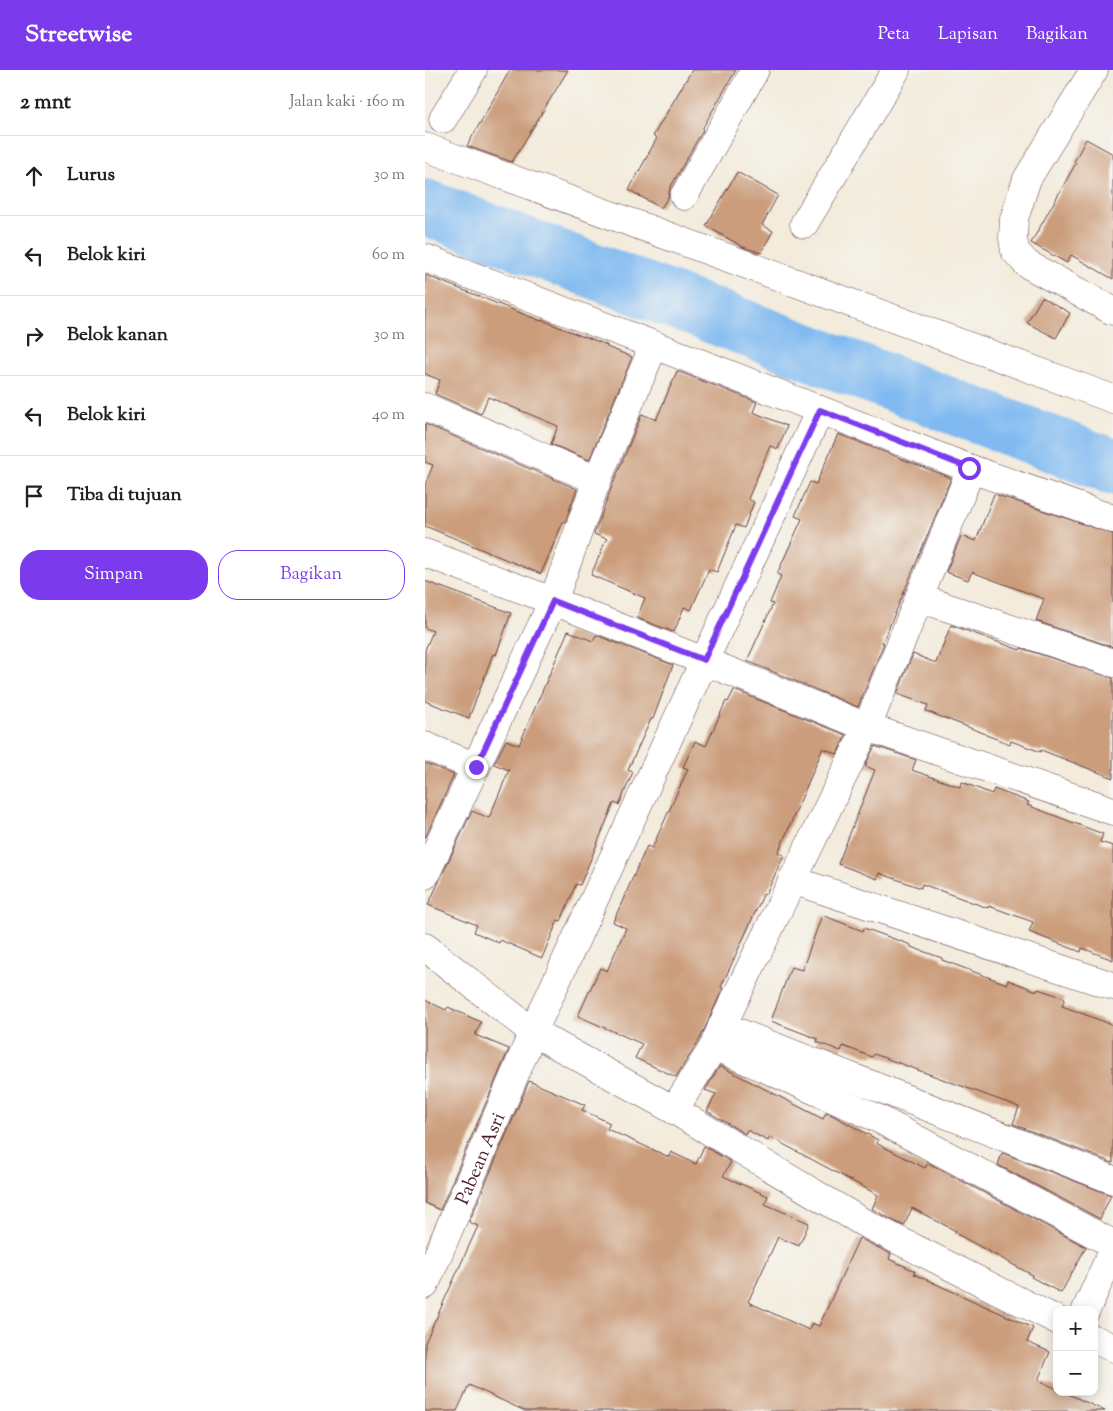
<!DOCTYPE html>
<html lang="id">
<meta charset="utf-8">
<style>
:root{--surface:#fff;--page:#f2f2f2;--text:#202124;--muted:#757577;--line:#e0e0e0;--accent:#7c3aed}
body{margin:0;font-family:"Sorts Mill Goudy",serif;background:var(--page);color:var(--text)}
.controls{position:absolute;right:15px;bottom:15px;display:grid;overflow:hidden;border-radius:10px;box-shadow:0 2px 12px #0003}
.controls button{width:45px;height:45px;display:grid;place-items:center;padding:0;border:0;border-bottom:1px solid var(--line);background:var(--surface);color:var(--text);font:25px sans-serif}
.stop{position:absolute;width:15px;height:15px;margin:-11px;border:4px solid #7c3aed;border-radius:50%;background:#fff}
.stop.end{background:#7c3aed;border-color:#fff;box-shadow:0 1px 5px #0008}
.list{margin:0;padding:0;list-style:none}
h2{display:flex;justify-content:space-between;align-items:center;height:65px;margin:0;padding:0 20px;font-size:21px}
h2 small{font-size:16px;font-weight:400;color:var(--muted)}
.list li{display:grid;grid-template-columns:32px 1fr auto;gap:15px;align-items:center;box-sizing:border-box;height:80px;padding:0 20px;border-top:1px solid var(--line)}
.list b{display:block;font-size:19px;white-space:nowrap}
.list em{font-size:16px;font-style:normal;color:var(--muted)}
.actions{display:flex;gap:10px;padding:15px 20px}
.actions a{flex:1;padding:11px 0;border:1px solid var(--accent);border-radius:20px;text-align:center;font-size:18px;color:var(--accent)}
.actions .main{background:var(--accent);color:#fff}
.icon{flex:none;width:28px;height:28px;fill:none;stroke:currentColor;stroke-width:2;stroke-linecap:round;stroke-linejoin:round}
.map{position:relative;flex:none;width:688px;height:1341px;overflow:hidden}
header{display:flex;align-items:center;gap:30px;box-sizing:border-box;height:70px;padding:0 25px;background:var(--accent);color:#fff}
header strong{font-size:24px}
nav{display:flex;gap:28px;margin-inline-start:auto;font-size:18px}
main{display:flex}
aside{flex:1;background:var(--surface)}
.map>svg:first-child{display:block}
</style>
<header>
<strong>Streetwise</strong>
<nav><a>Peta</a><a>Lapisan</a><a>Bagikan</a></nav>
</header>
<main>
<aside>
<h2>2 mnt<small>Jalan kaki · 160 m</small></h2>
<ul class="list">
<li><svg class="icon" aria-label="ahead" viewBox="0 0 24 24"><path d="M12 20V5M6 11l6-6 6 6"/></svg><div><b>Lurus</b></div><em>30 m</em></li>
<li><svg class="icon" aria-label="left" viewBox="0 0 24 24"><path d="M17 20v-9H6M10 6l-5 5 5 5"/></svg><div><b>Belok kiri</b></div><em>60 m</em></li>
<li><svg class="icon" aria-label="right" viewBox="0 0 24 24"><path d="M7 20v-9h11M14 6l5 5-5 5"/></svg><div><b>Belok kanan</b></div><em>30 m</em></li>
<li><svg class="icon" aria-label="left" viewBox="0 0 24 24"><path d="M17 20v-9H6M10 6l-5 5 5 5"/></svg><div><b>Belok kiri</b></div><em>40 m</em></li>
<li><svg class="icon" aria-label="arrive" viewBox="0 0 24 24"><path d="M6 21V4h12l-3 4 3 4H6"/></svg><div><b>Tiba di tujuan</b></div></li>
</ul>
<div class="actions"><a class="main">Simpan</a><a>Bagikan</a></div>
</aside>
<div class="map">
<svg width="688" height="1341" viewBox="0 0 688 1341">
<rect width="100%" height="100%" fill="#f6f6f2"/>
<filter id="ink" filterUnits="userSpaceOnUse"><feTurbulence type="fractalNoise" baseFrequency=".02" numOctaves="2"/><feDisplacementMap in="SourceGraphic" scale="10" xChannelSelector="R" yChannelSelector="G"/><feConvolveMatrix kernelMatrix="1 2 1 2 8 2 1 2 1" color-interpolation-filters="sRGB"/></filter>
<filter id="wash" filterUnits="userSpaceOnUse"><feTurbulence type="fractalNoise" baseFrequency=".0096" numOctaves="4" result="noise"/><feDisplacementMap in="SourceGraphic" scale="20" xChannelSelector="R" yChannelSelector="G"/><feGaussianBlur stdDeviation="1.12" result="paint"/><feColorMatrix in="noise" values="0 0 0 0 0 0 0 0 0 0 0 0 0 0 0 0 0 1.4 0 .05"/><feComposite in="paint" operator="in"/></filter>
<g filter="url(#wash)">
<rect width="100%" height="100%" fill="#f3ebdb"/>
<g fill="none" stroke-linecap="round" stroke-linejoin="round">
<!-- river -->
<path stroke="#80baf1" stroke-width="56" d="M0,137L688,397"/>
</g>
<g id="blocks">
<!-- building -->
<path fill="#cb9d7c" d="M85,0H143L87,92L42,76Z
M267,0H311L277,59L278,60L245,118L243,127L236,138L204,120L232,68L228,66Z
M661,69L688,84V209L646,185L642,193L606,173L651,93L649,92Z
M312,102L353,125L337,155L348,161L336,183L318,177L281,156Z
M0,205L116,251L117,250L159,267V266L182,275V277L207,287L164,390L126,374L133,356L63,327L56,344L10,324L15,310L0,304Z
M617,227L645,243L631,268L602,253Z
M252,301L332,332L328,342L362,356L353,379L345,376L323,429L329,432L319,458L311,455L292,502L284,499L266,540L259,537L249,562L212,548L220,528L166,505L181,470L182,469L169,464L187,416L217,344L231,350Z
M0,354L152,419L140,452H138L116,504L0,456V415L8,395L0,392Z
M413,364L526,408L477,527L457,573H459L433,637L322,591L348,534L345,533L356,506L352,504L377,449L370,446L385,412L391,414Z
M569,424L688,464V577L611,551L619,529L547,502L543,510L521,502L536,466L551,471Z
M0,511L86,543L71,585L68,584L44,648L0,631V580L8,561L0,558Z
M526,555L595,580L596,578L688,608V708L616,680V682L586,671L585,674L561,665V664L501,641L503,635L472,624L488,584L511,593Z
M143,561L168,571L171,565L248,595L228,649H226L203,700L208,702L194,735L189,733L155,815L151,814L136,851L133,850L117,888L75,870L74,873L49,862L52,855L3,835L47,741L64,748L84,700L69,694L81,670L94,675Z
M309,620L421,665L412,684L398,678L353,783L359,785L341,824L339,823L296,917L298,918L275,969L251,1007L210,988L217,974L153,946L175,898L182,901L201,858L188,852L222,776L227,778L263,699L258,697L270,671L281,676L301,631L303,632Z
M450,676L491,690L487,700L535,717L537,712L567,724L569,719L604,732L602,735L678,764L675,772L688,776V890L657,878L656,882L604,862L608,852L564,836L563,838L497,814L496,818L454,803L452,809L413,794L450,700L440,696Z
M0,693L29,705L0,768Z
M397,845L438,861L439,858L486,875V877L517,888V890L582,914L583,910L612,921L613,919L640,928L637,936L688,955V1093L588,1054L594,1037L449,984L447,987L418,976L416,981L392,972L393,969L346,951L366,897L377,900Z
M0,930L21,940L23,937L56,952L50,965L84,979L15,1140L0,1133Z
M295,996L398,1049L401,1043L407,1045L453,1070L451,1073L500,1098L503,1093L661,1177L636,1223L606,1207L607,1205L530,1163L531,1161L487,1138L479,1156L447,1139L453,1125L345,1067L343,1071L322,1060L320,1064L282,1041L291,1024L280,1020Z
M104,1011L160,1035L157,1040L185,1053L182,1059L244,1087L246,1082L271,1094L279,1076L306,1092L298,1106L343,1126L340,1134L384,1153L374,1176L353,1167L323,1232L384,1260L387,1253L394,1256L434,1168L466,1184L464,1189L490,1201L489,1204L608,1258L602,1272L625,1282L613,1310L632,1319V1322H639L680,1341H100L44,1315L32,1341H0V1273L53,1156L44,1152Z
M577,1083L686,1125L675,1149L573,1095Z"/>
</g>
</g>
<g filter="url(#ink)">
<use href="#blocks" fill-opacity="0" stroke="#633e45" stroke-width="1"/>
<g fill="none" stroke-linecap="round" stroke-linejoin="round">
<!-- minor casing -->
<g stroke="#633e45" stroke-width="29">
<g id="minor">
<path d="M669,0L602,109L589,149L588,168L590,181L602,194L688,241"/>
<path d="M18,49L48,0"/>
<path d="M0,77L688,329"/>
<path d="M259,126L330,0"/>
<path d="M379,154L471,0"/>
<path d="M0,188L229,275L546,399L688,449"/>
<path d="M0,337L172,410"/>
<path d="M0,483L128,531L279,591L442,657L688,741"/>
<path d="M494,528L688,593"/>
<path d="M0,676L51,697"/>
<path d="M0,805L128,531L172,410L229,275"/>
<path d="M367,810L688,916"/>
<path d="M0,877L108,962L249,1040L439,1153L632,1250"/>
<path d="M297,956L688,1110"/>
<path d="M289,976L452,1048L688,1174"/>
<path d="M249,1040L289,976L297,956L442,657L546,399"/>
<path id="s1" d="M0,1215L108,962L395,340"/>
<path d="M661,1240L688,1180"/>
<path d="M669,1269L688,1278"/>
</g>
</g>
<!-- minor -->
<use href="#minor" stroke="#fff" stroke-width="28"/>
</g>
</g>
<g fill="none" stroke-linecap="round" stroke-linejoin="round" filter="url(#ink)">
<!-- route -->
<path stroke="#7c3aed" stroke-width="6" d="M51,697L128,531L279,590L395,340L544,398"/>
</g>
<g text-anchor="middle" stroke-width="5" stroke-linejoin="round" paint-order="stroke">
<!-- street labels -->
<g font-size="19" fill="#4a1f2b" stroke="#f6f6f2">
<text dy="7" stroke="none"><textPath href="#s1" startOffset="138">Pabean Asri</textPath></text>
</g>
</g>
</svg>
<div class="controls">
<button>+</button>
<button>−</button>
</div>
<div class="stop" style="left:544px;top:398px"></div>
<div class="stop end" style="left:51px;top:697px"></div>
</div>
</main>
